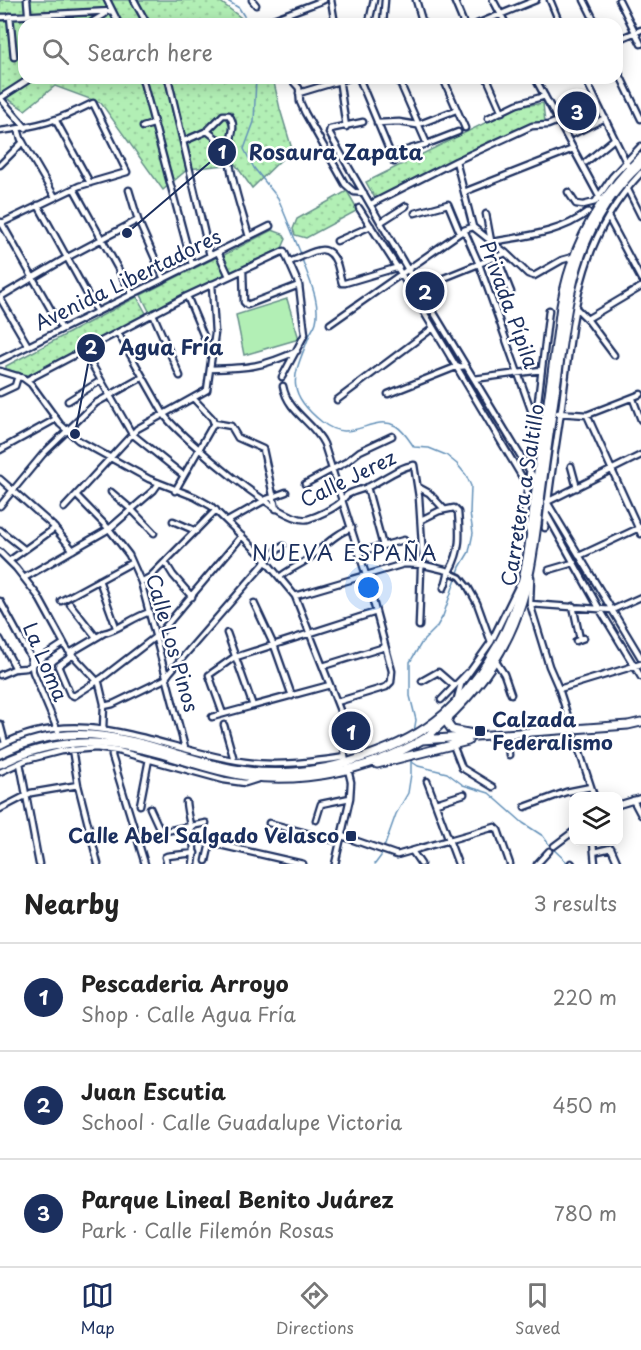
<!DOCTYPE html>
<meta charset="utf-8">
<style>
:root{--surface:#fff;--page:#f6f6f6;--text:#222;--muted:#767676;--line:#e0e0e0;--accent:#1b2f5e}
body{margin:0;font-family:"Playpen Sans",sans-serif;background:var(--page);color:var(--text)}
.controls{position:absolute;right:18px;bottom:18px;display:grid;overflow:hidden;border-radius:12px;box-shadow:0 3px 15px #0003}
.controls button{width:54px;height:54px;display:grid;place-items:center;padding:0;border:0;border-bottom:2px solid var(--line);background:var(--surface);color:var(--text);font:30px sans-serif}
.you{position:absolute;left:369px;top:588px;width:21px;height:21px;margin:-15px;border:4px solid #fff;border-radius:50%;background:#1a73e8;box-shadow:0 0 0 9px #1a73e833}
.badge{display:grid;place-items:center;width:39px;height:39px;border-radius:50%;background:var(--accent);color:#fff;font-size:20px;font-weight:700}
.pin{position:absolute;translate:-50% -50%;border:3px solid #fff;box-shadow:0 2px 6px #0006}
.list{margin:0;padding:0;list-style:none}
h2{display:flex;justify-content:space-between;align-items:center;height:78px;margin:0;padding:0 24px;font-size:26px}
h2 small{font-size:20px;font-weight:400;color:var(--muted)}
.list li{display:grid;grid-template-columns:39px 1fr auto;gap:18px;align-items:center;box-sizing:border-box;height:108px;padding:0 24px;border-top:2px solid var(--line)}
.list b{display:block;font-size:22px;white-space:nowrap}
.list p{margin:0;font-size:20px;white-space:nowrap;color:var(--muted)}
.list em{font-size:20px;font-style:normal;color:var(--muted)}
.icon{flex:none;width:33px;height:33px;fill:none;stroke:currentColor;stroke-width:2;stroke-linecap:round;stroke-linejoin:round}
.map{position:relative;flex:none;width:641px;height:864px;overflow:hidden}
.search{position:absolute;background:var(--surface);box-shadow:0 3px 15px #0003;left:18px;right:18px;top:18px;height:66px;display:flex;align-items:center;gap:15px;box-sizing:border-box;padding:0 21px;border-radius:18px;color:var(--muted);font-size:22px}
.sheet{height:402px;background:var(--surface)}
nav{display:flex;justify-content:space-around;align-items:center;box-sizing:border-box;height:84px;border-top:2px solid var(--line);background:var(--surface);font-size:16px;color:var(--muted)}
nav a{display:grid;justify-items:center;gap:3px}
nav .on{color:var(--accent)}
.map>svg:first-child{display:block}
</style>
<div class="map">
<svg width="641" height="864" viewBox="0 0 641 864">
<defs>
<pattern id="grass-dots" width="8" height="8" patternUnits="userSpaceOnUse" patternTransform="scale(1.5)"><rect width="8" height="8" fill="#b2efb5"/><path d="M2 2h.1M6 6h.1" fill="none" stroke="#98cd9e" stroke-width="1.8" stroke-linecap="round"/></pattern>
</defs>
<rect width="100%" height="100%" fill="#fff"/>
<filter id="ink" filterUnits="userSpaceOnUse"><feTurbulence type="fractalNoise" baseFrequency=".0167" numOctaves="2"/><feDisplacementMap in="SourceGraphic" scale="12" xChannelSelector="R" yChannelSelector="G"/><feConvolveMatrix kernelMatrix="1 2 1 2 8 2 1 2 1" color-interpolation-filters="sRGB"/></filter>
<g filter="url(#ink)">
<!-- grass -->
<path fill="url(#grass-dots)" stroke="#668f8a" stroke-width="1.5" d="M0,0H218L249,24H24V78H273L280,109L292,149L252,188L235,164L188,169L163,190L101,103L55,86L25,110L0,94Z
M592,97L598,111L563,126L556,112Z
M543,103L545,123L531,124L376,200L366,182L517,107Z
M347,191L358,210L306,238L295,235L293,229L297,219Z
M272,230L283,234L286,239L282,248L230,273L222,256Z
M217,257L226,275L150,313L141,295Z
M137,297L147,315L31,376L6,369V366Z"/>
<!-- pitch -->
<path fill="#b2efb5" stroke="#668f8a" stroke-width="1.5" d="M287,299L299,339L244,355L236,315Z"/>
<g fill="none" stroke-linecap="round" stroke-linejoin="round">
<!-- stream -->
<path stroke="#6491b9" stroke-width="1.5" d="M226,0L239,8L249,24
M256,78L254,122L244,149L254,168L278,198L301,254
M302,259C308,277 321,302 316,322C315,326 312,330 310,334C295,374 282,390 322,422C351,446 371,413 396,426C404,431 409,440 414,447L429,448L446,455L457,464L466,475L471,486L470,513L473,533L469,552L460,567L443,616L436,628L422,642L410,662V696L416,720L414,732
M412,762L418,766L447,773L463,785L489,793L523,823L543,836L550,846L569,864
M375,864L381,856L396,814L408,793L411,774V758"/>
<!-- pedestrian casing -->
<g stroke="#1b2f5e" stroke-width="8">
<path id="pedestrian" d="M449,572L460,577L468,587"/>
</g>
<!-- minor casing -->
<g stroke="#1b2f5e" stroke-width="9">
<path id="minor" d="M27,0L29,24
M107,0L119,24
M134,0L147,24
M252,0L256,5
M331,0L335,24
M416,0L423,24
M454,0L464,24
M493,0L506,24
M550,0L560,24
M584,0L596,24
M619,0L641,44
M10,16L14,57
M0,17L111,11
M89,24L105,14V12
M269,24L268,21L324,0
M365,24L369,22L374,0
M383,24L385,0
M477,24L536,0
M617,40L641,30
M617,69L641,119
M142,78L192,265
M168,78L210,256
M290,78L299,88L300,102L305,113L345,184L354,192L364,193
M339,78L346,127
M359,78L394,162
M398,78L427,144
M443,78L465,128
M487,78L502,112
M535,78L602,202
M585,78L629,168
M299,93L349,78
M0,98L26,128
M0,98L31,78
M488,118L517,104L545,96
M56,121L90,183
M363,122L330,129L329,133L408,270L537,483
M377,123L399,122L417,125L456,110
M143,127L153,124
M18,129L21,139L55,197
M0,131C39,126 57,121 93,103L127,172L79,186L0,224
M207,131L229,148
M573,134L605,118
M184,141L207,131L223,115H229C239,129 227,140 229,155C231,182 242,210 249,237
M390,155L427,144L458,132
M456,161L473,227L506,253L528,274L534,276L562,260L573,257
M586,162L614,139
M0,165L23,142
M627,188L641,216
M74,189L132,294
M129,190L138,220L164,279
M464,192L573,149
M568,192L576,204L583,205L595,202L612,177L641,146
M371,204L456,161L532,126L548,125L558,121
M38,205L97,312
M359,208L397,267L528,487
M415,213L448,204L460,233
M486,214L491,241
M608,217L641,279
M1,222L62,329
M381,222L406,206
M464,230L479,264L535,421
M337,241L371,226
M492,242C525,236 561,233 588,212
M218,252L229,276
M497,257L511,292
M289,262C308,256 327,237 337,264C339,270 340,277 342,283H345L399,267
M243,270L244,302L247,305L299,285
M419,288L506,253
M187,296L205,339
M0,297L68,257L138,220
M0,298L28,346
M576,308L587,319L614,355
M153,314L180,376
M587,319L641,287
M330,324L464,230L473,227
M118,333L165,416C181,437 284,526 308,519C318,516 333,509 341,502C343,500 344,497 347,495C353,491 361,490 368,487C383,480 398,467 414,465L419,497L423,560L421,569L419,626
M84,351L132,434L183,475
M0,360L270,226
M210,369C248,368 263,367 297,351
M0,371L23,378L31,384L60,424L78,440L149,479L195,497L211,506L260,554L295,596L341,713L345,757L351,782L350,798L335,864
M474,379L541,370
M27,380L187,296L284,251L299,285L305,334L282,377
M283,386C288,413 314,422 324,444L366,575L392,671L391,682L386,687L337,702
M0,393L15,386L18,376
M388,394L456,367L466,366
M193,398L212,418L214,423
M633,399L641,420
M337,400L433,328
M68,401L100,381
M558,413L587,415L641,394
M587,415L641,534
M214,423L231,426L238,438L263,449L276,509
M0,450L56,419
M571,466L577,488
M0,479L52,525L73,550
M305,484L346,462L360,451L392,436
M367,487L383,546
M418,487L429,493L444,509
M175,491L214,423
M111,492L132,510L154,533
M76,495L109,529L129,555L141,582L185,748
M547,502L641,658
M547,502L641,455
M0,506L43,454L96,403L143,377
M64,508L137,429L207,390L215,333L212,284
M547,515L599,608L641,677
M421,520L439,511L454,508L458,512C460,535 461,550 450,570C447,575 447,582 444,588
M173,521L196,531
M228,521L267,499L286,492
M545,528C549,484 557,441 563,397C574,310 578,240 641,173
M0,530L24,549
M530,535L524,517L549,310
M0,552L16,568L38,596L67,649L99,683L104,704L103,729
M359,552L404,540
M579,556L641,527
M9,561L55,528
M165,562L173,575L192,597
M549,570L573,563
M280,577C289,569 299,566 308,559C322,549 335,533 352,528
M531,577L530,604L549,666L559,689L594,796
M24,578L109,529L154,490L159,483
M99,580L116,627
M141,582L150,577L216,510
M468,587L477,603L491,642
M295,596L404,564L424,565L449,571
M0,601L30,656L33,672L58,731
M61,601L131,563
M254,603L275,648L292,696
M70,604L96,637
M530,604L612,610L641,597
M573,606L580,639
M227,633L253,706
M0,639L16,669
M576,641L584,638
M70,653L104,633C117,631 135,616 150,612
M73,655L58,666L70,694L74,696L102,678L159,634L242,536
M495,660L504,674L511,694
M323,666L385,647
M0,675L14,669L26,668L63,644
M422,681L438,672L453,685
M559,689L641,664
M457,699L461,684L491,642L520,583
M441,700L467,673
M104,706L113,704L165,679L170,672L263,565L268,557L283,546
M223,714L209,675L233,658L376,612
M212,717L330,685
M0,724L5,743
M224,725L234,760
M507,734L509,755
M453,745L462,768L493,787
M0,746C83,701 163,751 245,762C279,767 311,762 345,757
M72,749L78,785L98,864
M112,750V756L145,864
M20,763L39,864
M0,772L26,760L61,751L96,748L118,751L224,780L245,783L261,778
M427,781L458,864
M633,800L641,815
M186,802C188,824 197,842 193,864
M436,803L464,794
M140,805L149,759
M618,805L641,798
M525,807L566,792L591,787
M150,808L161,832L206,823
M0,809L31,793L78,785
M316,820L321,804L350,798
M269,823L340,842
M342,836L397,855L495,827L498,830L510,864
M194,839L303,864
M593,842L595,864
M554,846L574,831
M412,851L421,864
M594,852L611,848L618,864
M206,861L210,843
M571,863L572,864
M167,864L165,857L167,856L195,853
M537,864L549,851"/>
</g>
<!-- primary casing -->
<g stroke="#1b2f5e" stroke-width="11">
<path id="primary" d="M449,717L447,723L452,730L473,734
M422,740L628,725L641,722
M0,754C80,713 142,746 220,766C268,778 321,773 367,756C394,747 421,734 443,715C476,685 505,641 518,598C530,557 533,514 538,472C546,417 554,361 561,306C571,247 598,198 641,157
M0,764C56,737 103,738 162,754C190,762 217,772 245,776C305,784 369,770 422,740C430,736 436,728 442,723C475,693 503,655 518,613C529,584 533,554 537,524C543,475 550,427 557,379C569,296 574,225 641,164
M377,764L468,741"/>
</g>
<!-- pedestrian -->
<use href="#pedestrian" stroke="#fff" stroke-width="3"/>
<!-- minor -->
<use href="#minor" stroke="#fff" stroke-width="4.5"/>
<!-- primary -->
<use href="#primary" stroke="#fff" stroke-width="7"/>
</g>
</g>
<!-- markers -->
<g fill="#1b2f5e" stroke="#fff" stroke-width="2">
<rect x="474" y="725" width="12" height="12" rx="3"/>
<rect x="345" y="830" width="12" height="12" rx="3"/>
</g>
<g text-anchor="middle" stroke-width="5" stroke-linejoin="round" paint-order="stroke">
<!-- street labels -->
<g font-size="20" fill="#1b2f5e" stroke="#fff">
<text transform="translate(128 280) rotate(-26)" y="7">Avenida Libertadores</text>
<text transform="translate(509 305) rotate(70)" y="7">Privada Pípila</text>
<text transform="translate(348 479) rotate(-26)" y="7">Calle Jerez</text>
<text transform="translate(523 495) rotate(-81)" y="7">Carretera a Saltillo</text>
<text transform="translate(172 643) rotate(74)" y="7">Calle Los Pinos</text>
<text transform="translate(45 662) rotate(67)" y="7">La Loma</text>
</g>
<!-- poi labels -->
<g font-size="20" font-weight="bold" fill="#1b2f5e" stroke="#fff" text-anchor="start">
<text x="492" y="727">Calzada<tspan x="492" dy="23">Federalismo</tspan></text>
<text x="339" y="843" text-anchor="end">Calle Abel Salgado Velasco</text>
</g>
<!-- neighbourhood labels -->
<g font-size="21" letter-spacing="1.5" fill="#1b2f5e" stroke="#fff">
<text x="345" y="561">NUEVA ESPAÑA</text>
</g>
</g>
<!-- callouts -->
<path fill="none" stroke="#1b2f5e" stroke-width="2" d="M127 233L222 152M75 434L91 348"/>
<g fill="#1b2f5e" stroke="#fff" stroke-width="2">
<circle cx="127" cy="233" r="6"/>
<circle cx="75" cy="434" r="6"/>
<circle cx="222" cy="152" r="15"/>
<circle cx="91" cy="348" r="15"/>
</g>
<g font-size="18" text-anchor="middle" font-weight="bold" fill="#fff">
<text x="222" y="159">1</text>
<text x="91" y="354">2</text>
</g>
<g font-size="21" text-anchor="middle" font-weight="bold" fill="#1b2f5e" stroke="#fff" stroke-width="5" stroke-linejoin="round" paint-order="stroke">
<text x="336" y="160">Rosaura Zapata</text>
<text x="171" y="355">Agua Fría</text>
</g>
</svg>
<div class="controls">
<button><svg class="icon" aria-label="layers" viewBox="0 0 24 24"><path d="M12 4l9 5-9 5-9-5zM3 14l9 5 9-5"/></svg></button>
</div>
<div class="you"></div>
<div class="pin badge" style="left:351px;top:731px">1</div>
<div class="pin badge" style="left:425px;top:291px">2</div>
<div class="pin badge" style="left:577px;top:111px">3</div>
<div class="search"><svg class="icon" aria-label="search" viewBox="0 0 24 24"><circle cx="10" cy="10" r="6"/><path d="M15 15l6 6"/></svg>Search here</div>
</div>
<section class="sheet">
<h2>Nearby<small>3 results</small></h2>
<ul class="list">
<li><span class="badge">1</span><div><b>Pescaderia Arroyo</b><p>Shop · Calle Agua Fría</p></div><em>220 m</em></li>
<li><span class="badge">2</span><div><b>Juan Escutia</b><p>School · Calle Guadalupe Victoria</p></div><em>450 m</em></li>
<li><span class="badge">3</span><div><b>Parque Lineal Benito Juárez</b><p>Park · Calle Filemón Rosas</p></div><em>780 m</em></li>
</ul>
</section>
<nav>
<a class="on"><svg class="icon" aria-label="map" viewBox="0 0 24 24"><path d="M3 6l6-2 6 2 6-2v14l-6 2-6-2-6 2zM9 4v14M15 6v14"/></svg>Map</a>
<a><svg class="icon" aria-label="directions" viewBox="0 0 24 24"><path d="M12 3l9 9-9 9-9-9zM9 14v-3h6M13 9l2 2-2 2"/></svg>Directions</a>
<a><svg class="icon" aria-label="saved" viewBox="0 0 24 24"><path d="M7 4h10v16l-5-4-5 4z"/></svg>Saved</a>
</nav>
